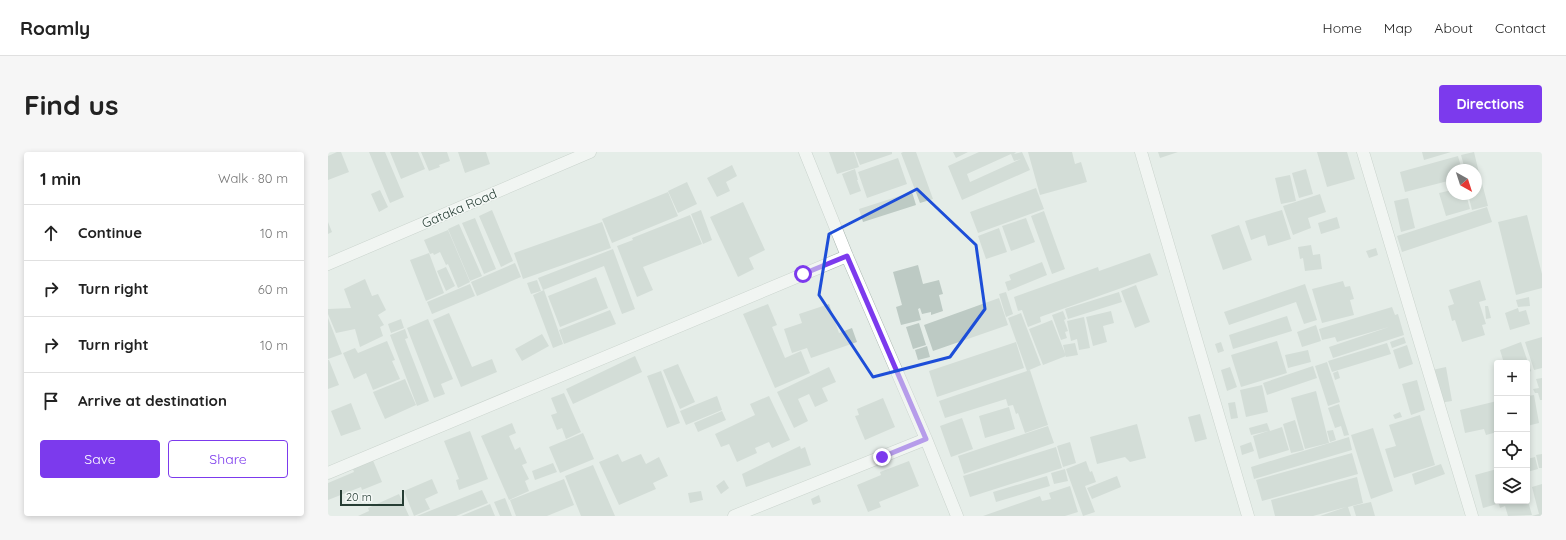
<!DOCTYPE html>
<meta charset="utf-8">
<style>
:root{--surface:#fff;--page:#f6f6f6;--text:#222;--muted:#767676;--line:#e0e0e0;--accent:#7c3aed}
body{margin:0;font-family:Quicksand,sans-serif;background:var(--page);color:var(--text)}
.controls{position:absolute;right:12px;bottom:12px;display:grid;overflow:hidden;border-radius:4px;box-shadow:0 2px 6px #0003}
.controls button{width:36px;height:36px;display:grid;place-items:center;padding:0;border:0;border-bottom:1px solid var(--line);background:var(--surface);color:var(--text);font:20px sans-serif}
.compass{position:absolute;left:1118px;top:12px;width:36px;height:36px;border-radius:50%;background:var(--surface);box-shadow:0 2px 6px #0003;rotate:141deg}
.scale{position:absolute;left:12px;bottom:10px;width:64px;box-sizing:border-box;padding-left:4px;border:2px solid #263d34;border-top:0;font-size:11px;line-height:14px;white-space:nowrap;color:#263d34;-webkit-text-stroke:3px #f5f9f7;paint-order:stroke}
.stop{position:absolute;width:12px;height:12px;margin:-9px;border:3px solid #7c3aed;border-radius:50%;background:#fff}
.stop.end{background:#7c3aed;border-color:#fff;box-shadow:0 1px 4px #0008}
.list{margin:0;padding:0;list-style:none}
h2{display:flex;justify-content:space-between;align-items:center;height:52px;margin:0;padding:0 16px;font-size:17px}
h2 small{font-size:13px;font-weight:400;color:var(--muted)}
.list li{display:grid;grid-template-columns:26px 1fr auto;gap:12px;align-items:center;box-sizing:border-box;height:56px;padding:0 16px;border-top:1px solid var(--line)}
.list b{display:block;font-size:15px;white-space:nowrap}
.list em{font-size:13px;font-style:normal;color:var(--muted)}
.actions{display:flex;gap:8px;padding:12px 16px}
.actions a{flex:1;padding:9px 0;border:1px solid var(--accent);border-radius:4px;text-align:center;font-size:14px;color:var(--accent)}
.actions .main{background:var(--accent);color:#fff}
.icon{flex:none;width:22px;height:22px;fill:none;stroke:currentColor;stroke-width:2;stroke-linecap:round;stroke-linejoin:round}
.map{position:relative;flex:none;width:1214px;height:364px;overflow:hidden;border-radius:4px}
header{display:flex;align-items:center;gap:24px;box-sizing:border-box;height:56px;padding:0 20px;background:var(--surface);border-bottom:1px solid var(--line)}
header strong{font-size:19px}
nav{display:flex;gap:22px;margin-inline-start:auto;font-size:14px}
.intro{display:flex;align-items:center;justify-content:space-between;box-sizing:border-box;height:96px;padding:0 24px}
h1{margin:0;font-size:28px}
.button{padding:10px 18px;border-radius:4px;background:var(--accent);color:#fff;font-size:14px;font-weight:700}
main{display:flex;gap:24px;padding:0 24px}
aside{flex:1;background:var(--surface);border-radius:4px;box-shadow:0 2px 6px #0003}
.map>svg:first-child{display:block}
</style>
<header>
<strong>Roamly</strong>
<nav><a>Home</a><a>Map</a><a>About</a><a>Contact</a></nav>
</header>
<div class="intro"><h1>Find us</h1><a class="button">Directions</a></div>
<main>
<aside>
<h2>1 min<small>Walk · 80 m</small></h2>
<ul class="list">
<li><svg class="icon" aria-label="ahead" viewBox="0 0 24 24"><path d="M12 20V5M6 11l6-6 6 6"/></svg><div><b>Continue</b></div><em>10 m</em></li>
<li><svg class="icon" aria-label="right" viewBox="0 0 24 24"><path d="M7 20v-9h11M14 6l5 5-5 5"/></svg><div><b>Turn right</b></div><em>60 m</em></li>
<li><svg class="icon" aria-label="right" viewBox="0 0 24 24"><path d="M7 20v-9h11M14 6l5 5-5 5"/></svg><div><b>Turn right</b></div><em>10 m</em></li>
<li><svg class="icon" aria-label="arrive" viewBox="0 0 24 24"><path d="M6 21V4h12l-3 4 3 4H6"/></svg><div><b>Arrive at destination</b></div></li>
</ul>
<div class="actions"><a class="main">Save</a><a>Share</a></div>
</aside>
<div class="map">
<svg width="1214" height="364" viewBox="0 0 1214 364">
<rect width="100%" height="100%" fill="#e5ede8"/>
<!-- building -->
<path fill="#bdcac4" fill-rule="evenodd" d="M9,0H13L21,20L0,28V4Z
M41,0H57L76,45L62,51Z
M62,0H90L97,17L73,27Z
M93,0H119L122,9L111,13L112,15L101,19Z
M130,0H158L162,12L137,21Z
M501,0H526L531,15L509,22Z
M527,0H564V2L532,13Z
M575,0H588L605,47L592,51L573,1Z
M625,0H640L628,6Z
M651,0H688L686,2L694,0L702,18L634,48L620,14ZM683,2L686,9L693,7L642,30L639,22Z
M700,0H744L747,12L753,10L759,30L712,43Z
M830,0H850L832,6Z
M989,0H1019L1027,27L999,35Z
M1094,0H1123L1096,8Z
M1146,0L1153,29L1148,31V18H1137L1133,3Z
M1130,4L1134,18H1124V28L1077,40L1072,20Z
M570,6L579,32L539,46L530,20Z
M404,13L409,24L398,30L402,39L389,45L379,26Z
M527,17L530,28H529L533,39L522,43L514,22Z
M978,17L985,42L971,46L964,21Z
M962,23L968,49L953,52L947,26Z
M359,30L369,52L350,61L340,39Z
M1154,31L1160,54L1144,58L1140,42H1148V32Z
M708,36L716,57L650,81L642,60Z
M52,38L60,55L51,60L43,42Z
M1124,38V42H1138L1142,57L1118,64L1111,41Z
M340,40L350,64L284,91L274,67Z
M584,40L588,53L535,70L531,57Z
M992,42L998,60L980,66L983,76L965,83L955,54Z
M1080,46L1087,76L1073,80L1066,49Z
M415,50L437,98L421,106L426,117L410,125L382,65Z
M1159,55L1164,70L1074,100L1069,84Z
M164,58L185,109L173,115L151,64Z
M373,58L384,88L375,92L363,62Z
M954,58L963,87L940,94L937,83L923,88L917,69Z
M716,59L737,117L724,122L703,64Z
M362,63L374,92L315,115L325,138L309,145L289,94L305,88L304,86Z
M1199,63L1214,122V136L1188,143L1170,70Z
M1009,65L1012,76L993,82L990,71Z
M147,66L168,117L156,122L134,71Z
M698,66L707,90L683,99L674,74Z
M0,70L4,80L0,82Z
M274,70L283,96L195,127L186,101Z
M131,72L154,124L142,129L120,77Z
M911,73L924,108L895,118L883,83Z
M671,76L679,100L658,107L650,84Z
M120,78L142,130L130,136L120,112L118,113L112,100L106,103L105,101L102,102L96,88Z
M983,93L985,103L992,102L994,117L977,119L975,106L972,107L970,95Z
M1048,96L1050,103L1041,106L1038,99Z
M285,97L307,157L294,162L276,114L215,138L210,126Z
M101,101L116,141L98,149L82,108Z
M822,101L830,123L712,165L713,170L700,175L694,158L690,159L686,145L770,115L771,119Z
M714,110L719,123L680,139L677,130L683,128L681,123Z
M187,111L193,125L149,144L143,130Z
M590,113L595,132L611,128L615,142L611,143L615,159L603,163V160L594,162L592,156L590,157L593,168L573,173L568,155L574,153L565,120Z
M118,115L127,134L118,139L109,119Z
M268,125L280,156L232,175L220,144Z
M37,127L44,144L50,142L58,158L50,163L56,173L52,175L55,184L32,195L27,177L8,181L0,162V157L23,156L16,137Z
M209,128L213,139L203,142L199,131Z
M1152,128L1158,148L1151,150L1158,172L1154,173L1157,183L1134,190L1127,168L1124,169L1120,154L1126,152L1121,138Z
M1015,129L1017,135L1022,134L1026,147L1022,148L1026,163L994,171L984,137Z
M142,132L147,144L104,162L99,150Z
M977,132L989,168L976,172L968,150L901,173L896,160Z
M808,133L822,170L807,176L793,139Z
M216,138L235,192L225,196L205,143Z
M678,140L685,162L678,165L671,142Z
M791,140L794,150L740,167L737,157Z
M1201,145L1202,154L1190,155L1188,148Z
M671,146L680,173L605,199L596,173Z
M440,152L449,173L444,175L457,206L473,199L482,221L447,236L415,162Z
M501,152L511,181L524,176L529,190L483,206L479,196L464,201L456,177L474,171L471,162Z
M1157,154H1160L1163,166L1158,167Z
M1064,155L1067,163L1070,162L1076,183L1005,206L1001,195L1061,175L1009,190L1007,185L994,188L991,177Z
M1190,156L1191,160L1198,158L1202,172L1182,178L1177,161Z
M282,158L288,172L236,192L231,178Z
M735,159L738,167L736,168L740,179L737,180L739,186L733,188L724,163Z
M783,159L786,171L775,174L779,190L765,194L758,165Z
M121,161L144,215L164,207L169,220L133,235L105,168Z
M693,161L713,213L699,219L680,166Z
M959,164L964,179L905,197L901,183Z
M756,165L762,196L751,198L749,187L743,189L739,169Z
M0,166L14,202L0,207Z
M73,167L76,176L63,181L60,172Z
M100,167L125,227L113,232L117,242L106,246L79,176Z
M724,168L738,204L715,213L701,177Z
M591,171L598,193L585,197L578,175Z
M988,173L993,189L974,195L969,180Z
M77,177L80,186L77,187L101,249L89,254L62,183Z
M214,182L221,194L194,209L187,197Z
M1076,185L1078,191L1064,196L1062,190Z
M1214,185V216L1206,218L1197,190Z
M59,189L67,208L64,209L72,227L45,238L38,221L26,227L15,201L27,196L30,201Z
M949,189L959,221L913,235L903,203Z
M688,190L696,216L609,245L601,219Z
M893,190L896,199L890,201L887,192Z
M1193,190L1203,219L1199,221V211H1176L1172,198Z
M747,191L750,203L738,205L735,193Z
M1059,191L1063,202L1004,220L1000,209Z
M1079,193L1085,212L1071,217L1065,198Z
M599,194L602,205L590,208L587,198Z
M980,198L983,210L960,216L957,203Z
M307,204L314,220L245,252L238,237Z
M0,208H1L11,233L0,237Z
M999,210L1012,250L1000,254L987,214Z
M350,212L367,250L352,257L335,218Z
M985,214L989,226L939,243L935,231Z
M501,215L508,230L494,236L500,249L487,255L481,242L470,247L480,269L466,276L449,240Z
M902,215L909,235L899,239L893,218Z
M1118,215L1124,249L1111,251L1104,218Z
M702,218L720,273L697,281L690,261L688,262L685,253L680,254L678,247L617,266L611,249Z
M333,219L352,271L339,276L319,224Z
M1010,219L1012,226L1007,228L1005,221Z
M1214,226V248H1212L1210,241H1207L1205,237L1211,236L1208,227Z
M77,227L88,253L57,267L45,240Z
M1089,228L1097,258L1083,263L1074,232Z
M934,233L940,260L918,265L912,238Z
M988,239L1001,291L977,297L963,246Z
M236,241L253,280L238,287L234,276L229,278L223,263L229,261L223,246Z
M1206,243L1211,271L1199,274V244Z
M389,244L394,258L358,273L352,259Z
M441,244L462,288L444,296L441,290L427,296L429,301L409,310L401,292L393,295L387,282L427,263L422,252Z
M555,246L567,275L537,288L527,264L531,263L529,257Z
M1169,249V280L1158,283L1156,277L1137,281L1132,258Z
M907,250L910,266L903,267L900,251Z
M23,251L33,277L13,284L3,259Z
M1011,252L1021,283L1016,284L1013,274L1007,276L1000,256Z
M681,255L687,277L657,286L651,264Z
M394,259L398,268L370,280L366,271Z
M1072,260L1074,265L1067,267L1065,263Z
M872,262L879,287L867,290L860,265Z
M1092,263L1107,313L1066,326L1057,297L1068,294L1061,273Z
M634,266L645,297L623,305L612,274Z
M967,268L976,298L963,301L955,272Z
M184,271L188,281L181,284L187,298L192,295L199,311L194,313L201,327L197,329L201,339L181,348L153,284Z
M939,271L942,279L954,275L961,298L931,307L925,284L940,279L923,283L921,276Z
M809,272L818,306L802,310L797,305L769,312L762,285Z
M720,274L726,291L636,322L630,304Z
M1045,276L1065,339L1043,347L1023,283Z
M1005,278L1008,288L1002,290L999,279Z
M142,279L160,327L131,338L128,328L131,327L116,289Z
M255,281L266,307L232,321L221,295Z
M1021,285L1024,298L926,327L923,315Z
M742,290L748,311L735,315L729,294Z
M923,290L926,299L914,303L912,294Z
M472,294L473,297L477,295L483,313L418,335L414,322Z
M728,295L734,316L642,345L635,324Z
M1024,301L1030,322L934,349L928,328Z
M290,302L294,310L313,302L318,312L331,305L340,324L325,331L328,337L291,353L271,310Z
M1214,302V316H1211L1208,303Z
M1207,305L1210,317L1199,320V307Z
M44,306L54,330L34,338L33,335L0,348V331L26,320L24,314Z
M581,309L591,334L551,350L553,355L540,360L529,333L553,323L552,320Z
M758,309L762,320L764,319L768,330L757,334L767,360L755,364L738,317Z
M225,311L229,320L207,328L204,319Z
M1113,312L1117,322L1087,333L1084,322Z
M265,313L287,364H253L237,324Z
M737,317L740,329L726,332L723,321Z
M1169,317V343H1167L1169,352L1155,356L1147,323Z
M719,324L722,334L668,350L665,340Z
M789,324L793,335L764,347L759,336Z
M1029,325L1035,351L1020,355L1023,364H992L1018,355L985,364H947L943,348Z
M104,327L110,341L97,347L102,357L86,364L76,339Z
M236,327L246,353L219,364H188L182,348Z
M396,328L401,336L393,342L388,334Z
M1214,332V364H1204L1211,362L1204,335Z
M742,334L750,360L737,364H655L712,344L714,349L723,347L721,341Z
M154,338L160,351L128,364H89Z
M373,339L375,348L362,351L360,341Z
M71,342L81,364H30L41,359L40,356Z
M491,343L493,350L485,353L483,347Z
M177,346L184,364H172L166,350Z
M1170,349H1200L1204,363L1180,364L1177,354L1172,356Z
M1043,350L1047,364H1028L1025,354Z
M162,352L167,364H133Z"/>
<g fill="none" stroke-linecap="round" stroke-linejoin="round">
<!-- minor casing -->
<g stroke="#a8b5ae" stroke-width="13">
<path id="minor" d="M477,0L519,104L598,287L629,364
M813,0L920,364
M1035,0L1144,364
M0,112L262,0
M0,321L519,104
M406,364L598,287"/>
</g>
<!-- minor -->
<use href="#minor" stroke="#fff" stroke-width="12"/>
</g>
<g fill="none" stroke-linecap="round" stroke-linejoin="round">
<!-- route -->
<path stroke="#7c3aed" stroke-width="5" d="M475,122L519,104L598,287L554,305"/>
</g>
<!-- marked area -->
<path d="M0 0H1214V364H0ZM589,37L648,93L657,157L622,205L545,225L491,143L501,82Z" fill="#e5ede8" fill-opacity=".55" fill-rule="evenodd"/>
<path fill="none" stroke="#1d4ed8" stroke-width="3" stroke-linejoin="round" d="M589,37L648,93L657,157L622,205L545,225L491,143L501,82Z"/>
<g text-anchor="middle" stroke-width="3" stroke-linejoin="round" paint-order="stroke">
<!-- street labels -->
<g font-size="13" fill="#263d34" stroke="#f5f9f7">
<text transform="translate(131 56) rotate(-23)" y="5">Gataka Road</text>
</g>
</g>
</svg>
<div class="controls">
<button>+</button>
<button>−</button>
<button><svg class="icon" aria-label="locate" viewBox="0 0 24 24"><circle cx="12" cy="12" r="6"/><path d="M12 2v4M12 18v4M2 12h4M18 12h4"/></svg></button>
<button><svg class="icon" aria-label="layers" viewBox="0 0 24 24"><path d="M12 4l9 5-9 5-9-5zM3 14l9 5 9-5"/></svg></button>
</div>
<svg class="compass" viewBox="-18 -18 36 36"><path d="M0-13l5 13h-10z" fill="#e53935"/><path d="M0 13l5-13h-10z" fill="#767676"/></svg>
<div class="scale">20 m</div>
<div class="stop" style="left:475px;top:122px"></div>
<div class="stop end" style="left:554px;top:305px"></div>
</div>
</main>
